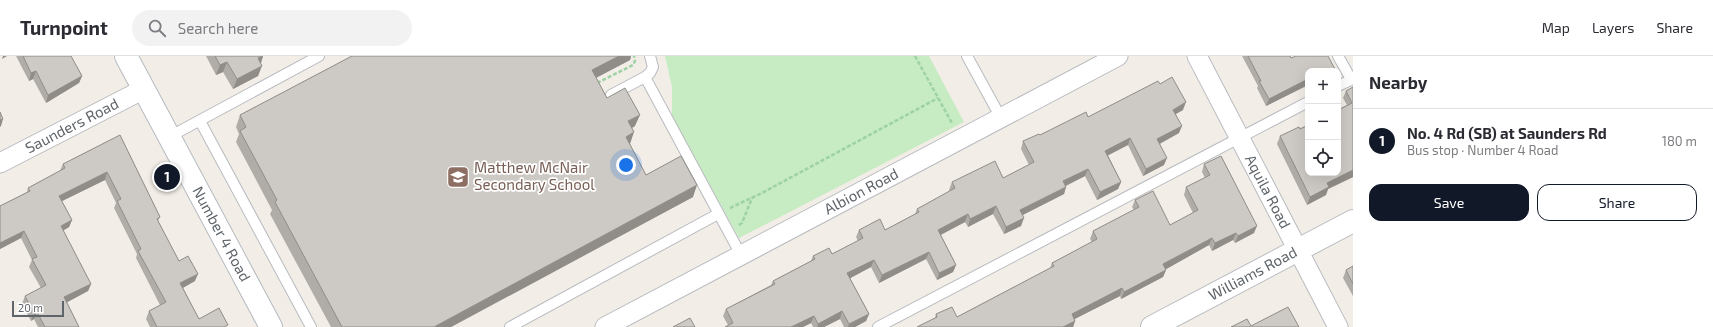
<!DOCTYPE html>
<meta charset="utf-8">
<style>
:root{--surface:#fff;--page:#f2f2f3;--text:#2b2b33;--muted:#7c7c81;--line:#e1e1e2;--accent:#111827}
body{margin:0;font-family:"Exo 2",sans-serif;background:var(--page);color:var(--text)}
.controls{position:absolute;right:12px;top:12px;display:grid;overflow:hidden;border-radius:8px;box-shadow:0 4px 16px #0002}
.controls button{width:36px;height:36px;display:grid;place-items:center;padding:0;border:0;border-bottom:1px solid var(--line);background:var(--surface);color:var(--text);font:20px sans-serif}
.scale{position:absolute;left:12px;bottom:10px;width:52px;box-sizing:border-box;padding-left:4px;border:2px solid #5e6469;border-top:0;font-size:11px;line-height:14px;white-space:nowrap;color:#5e6469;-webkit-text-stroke:3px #fff;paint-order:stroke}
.you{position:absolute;left:626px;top:109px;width:14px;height:14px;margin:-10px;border:3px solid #fff;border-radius:50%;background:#1a73e8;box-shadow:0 0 0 6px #1a73e833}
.badge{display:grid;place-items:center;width:26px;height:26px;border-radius:50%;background:var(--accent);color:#fff;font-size:13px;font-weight:700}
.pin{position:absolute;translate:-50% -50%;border:2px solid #fff;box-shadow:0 1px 4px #0006}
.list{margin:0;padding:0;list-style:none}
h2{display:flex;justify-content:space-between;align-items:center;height:52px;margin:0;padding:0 16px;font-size:17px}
h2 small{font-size:13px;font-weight:400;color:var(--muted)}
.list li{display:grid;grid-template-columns:26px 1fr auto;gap:12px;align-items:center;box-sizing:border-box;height:64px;padding:0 16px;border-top:1px solid var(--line)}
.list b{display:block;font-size:15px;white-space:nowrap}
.list p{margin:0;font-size:13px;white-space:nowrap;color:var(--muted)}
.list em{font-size:13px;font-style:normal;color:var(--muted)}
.actions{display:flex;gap:8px;padding:12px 16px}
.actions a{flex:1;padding:9px 0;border:1px solid var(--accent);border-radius:12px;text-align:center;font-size:14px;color:var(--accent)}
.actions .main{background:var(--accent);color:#fff}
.icon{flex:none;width:22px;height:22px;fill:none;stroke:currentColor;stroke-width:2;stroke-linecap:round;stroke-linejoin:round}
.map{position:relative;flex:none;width:1353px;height:271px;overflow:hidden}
header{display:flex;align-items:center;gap:24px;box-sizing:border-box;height:56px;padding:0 20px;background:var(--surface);border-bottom:1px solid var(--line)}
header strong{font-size:19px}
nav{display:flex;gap:22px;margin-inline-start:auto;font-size:14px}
.search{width:280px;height:36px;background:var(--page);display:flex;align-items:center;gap:10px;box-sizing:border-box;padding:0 14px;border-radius:22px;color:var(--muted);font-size:15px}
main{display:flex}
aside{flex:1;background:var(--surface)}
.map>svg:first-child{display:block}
</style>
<header>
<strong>Turnpoint</strong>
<div class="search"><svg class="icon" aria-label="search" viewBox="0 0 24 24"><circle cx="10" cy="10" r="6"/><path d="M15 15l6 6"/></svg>Search here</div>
<nav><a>Map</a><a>Layers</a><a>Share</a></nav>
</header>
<main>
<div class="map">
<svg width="1353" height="271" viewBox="0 0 1353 271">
<rect width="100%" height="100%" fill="#f2eee7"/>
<!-- green -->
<path fill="#c7ebc2" d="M665,0H929L964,66L739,182L672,60V31Z"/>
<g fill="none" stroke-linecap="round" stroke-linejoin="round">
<!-- service casing -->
<g stroke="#b7bbbf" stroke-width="12">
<path id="service" d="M650,0L653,11L650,17L645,21L741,199
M967,0L1001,62
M1338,0L1351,23
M1338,30L1353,23
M611,39L645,21
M200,65L311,271
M169,81L319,0
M510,271L718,158
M878,271L1308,46"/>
</g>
<!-- minor casing -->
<g stroke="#b7bbbf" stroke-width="21">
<g id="minor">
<path id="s1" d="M1197,0L1338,271"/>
<path id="s2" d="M0,107L144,33"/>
<path id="s3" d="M605,271L1118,0"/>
</g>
</g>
<!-- tertiary casing -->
<g stroke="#b7bbbf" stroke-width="24">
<g id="tertiary">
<path id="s4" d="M1152,271L1353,165"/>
</g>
</g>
<!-- secondary casing -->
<g stroke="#b5bbc0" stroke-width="24">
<g id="secondary">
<path id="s5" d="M126,0L271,271"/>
</g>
</g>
<!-- path -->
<path stroke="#9cd2a5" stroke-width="2.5" stroke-dasharray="4 2" stroke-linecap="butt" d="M915,0L952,67
M597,27L633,9L635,5L634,0
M730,152L762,137L938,42
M739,169L742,167L752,142"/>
<!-- service -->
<use href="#service" stroke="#fff" stroke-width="10"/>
<!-- minor -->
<use href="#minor" stroke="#fff" stroke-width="19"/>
<!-- tertiary -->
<use href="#tertiary" stroke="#fff" stroke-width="22"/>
<!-- secondary -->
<use href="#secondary" stroke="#fff" stroke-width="22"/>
</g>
<!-- wall -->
<path fill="#b0ada9" d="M16,0H71L82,20L79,27L46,47L33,23L29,25Z
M206,0H263L261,7L258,20L233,33L223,16L216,19Z
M352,0H631L630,4L596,22L607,42L635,70L632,72L630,88L646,119L693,141L451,271H331L270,158L272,154L236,86L239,78L236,71L240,59Z
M1242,0H1290L1291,2L1335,13L1334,15H1308V29L1266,50L1257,32L1258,30Z
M1160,28L1183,54L1176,58L1179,77L1160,88L1164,109L1143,120L1128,89L1108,99L1121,126L1118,133L1097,144L1085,120L1066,130L1064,138L1022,159L1021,170L1004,178L993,158L968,171L965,166L941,179L956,209L953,216L937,224L926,203L879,227L871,211L850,222L869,258L866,265L855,271H844L840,263L824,271H813L811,267L803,271H725L728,269L723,260L726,253L771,229L773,225L811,205L813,200L832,198L858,185L856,181L859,174H885L915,158L917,153L950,135L949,134L952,126L1003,122L1029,109L1021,93L1023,85L1088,61Z
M1353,31V121L1328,133L1326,139L1307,149L1277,88L1280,80L1300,73L1347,49L1343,42L1346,35Z
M120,79L160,161L158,165L179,205L195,225L183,232L199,263L224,271H150L146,263L149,255L160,249L136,202L137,198L114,152L116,147L105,124L62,145L72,164L69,171L63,175L91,228L88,235L67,246L79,271H38L34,263L31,265L22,248L25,240L41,232L29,211L32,204L21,182L0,193V150L27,136L28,132L60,115L63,108Z
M1204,108L1254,177L1235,187L1233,184L1212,195L1209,189L1166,213V214L1163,221L1121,243L1120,240L1074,263L1075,265L1073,271H917L935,262L936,258L957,261L1050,212L1052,207L1092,186L1090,183L1093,175L1134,154L1132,151L1135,144L1170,169L1193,157L1184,139L1186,131L1205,122L1202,116Z
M1353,210V240L1343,222L1346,214Z"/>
<!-- shaded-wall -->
<path fill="#908d89" d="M3,0H7L2,3Z
M263,0L260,10L258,2Z
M619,0H631L630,4L588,26L592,14Z
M227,6L223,16L216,19L220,9Z
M262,10L258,20L233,33L237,23Z
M36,15L33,23L29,25L31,17Z
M82,20L79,27L46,47L48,39Z
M1308,23V29L1266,50L1269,43Z
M1186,46L1183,54L1170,61L1173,54Z
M640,59L635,70L624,77L628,65Z
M3,63L1,70L0,71V64Z
M1182,70L1179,77L1155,90L1157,83Z
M634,76L630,88L622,93L626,81Z
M1130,82L1128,89L1103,102L1105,95Z
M1167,102L1164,109L1143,120L1146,113Z
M1088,113L1085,120L1061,132L1063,125Z
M1353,114V121L1328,133L1326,139L1307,149L1310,141L1327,127Z
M107,116L105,124L56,148L59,140Z
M1121,126L1118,133L1097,144L1100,136Z
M697,129L693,141L451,271H434Z
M1066,131L1064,138L1017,162L1020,154Z
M996,150L993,158L968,171L970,163Z
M968,158L965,166L936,181L938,174Z
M1024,162L1021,170L1004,178L1006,171Z
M72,164L69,171L58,177L61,170Z
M1257,170L1254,177L1235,187L1238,180Z
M24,175L21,182L0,193V187Z
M1236,177L1233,184L1212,195L1215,187Z
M1212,182L1209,189L1161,216L1163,208Z
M929,196L926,203L879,227L882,219Z
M874,204L871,211L845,225L847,217Z
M956,209L953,216L937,224L939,217Z
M1166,214L1163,221L1121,243L1124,236Z
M198,218L195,225L177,235L180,227Z
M91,228L88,235L62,249L64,241Z
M1122,232L1120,240L1069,266L1072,258Z
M842,255L840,263L824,271H817L818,268Z
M37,256L34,263L31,265L34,257Z
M869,258L866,265L855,271H848L849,268Z
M814,260L811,267L803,271H791Z
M1075,265L1073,271H1063Z"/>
<!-- building -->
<path fill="#cdc9c4" stroke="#908d89" d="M23,0H71L82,20L48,39L36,15L31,17Z
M215,0H263L258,2L262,10L237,23L227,6L220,9Z
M352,0H619L592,14L607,42L625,32L640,59L628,65L634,76L626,81L646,119L681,100L697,129L434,271H342L275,146L277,144L240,75L246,71L240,59Z
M1248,0H1290L1291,2L1296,0H1328L1335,13L1331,15H1308V23L1269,43L1259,25H1261Z
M1172,21L1186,46L1173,54L1182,70L1157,83L1167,102L1146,113L1130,82L1105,95L1121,126L1100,136L1088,113L1063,125L1066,131L1020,154L1024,162L1006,171L996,150L970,163L968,158L938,174L956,209L939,217L929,196L882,219L874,204L847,217L869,258L849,268L842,255L818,268L814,260L791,271H725L733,267L726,253L775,228L773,225L815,203L813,200L829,192L832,198L863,182L859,174L880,163L885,174L919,156L917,153L955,132L952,126L995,105L1003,122L1034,106L1023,85L1039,78L1040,79L1086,56L1088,61L1158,25L1160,28Z
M1353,31V114L1327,127L1329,131L1310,141L1280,80L1299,71L1300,73L1308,69V117H1338V54L1352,47L1346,35Z
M0,56L3,63L0,64Z
M120,79L160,161L157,163L179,205L188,200L198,218L180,227L199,263L219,252L228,269L224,271H157L149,255L166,246L138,195L141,193L117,145L121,143L107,116L59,140L72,164L61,170L91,228L64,241L79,271H45L37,256L34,257L25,240L46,229L32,203L37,201L24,175L0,187V150L30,135L28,132L65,112L63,108Z
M1221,100L1257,170L1238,180L1236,177L1215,187L1212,182L1163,208L1166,214L1124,236L1122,232L1072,258L1075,265L1063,271H917L937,261L936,258L952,251L957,261L1054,210L1052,207L1097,183L1093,175L1139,151L1135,144L1153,135L1170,169L1198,154L1186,131L1210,119L1204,108Z
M1353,210V228L1346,214Z
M1288,251L1299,271H1231L1247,263L1251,270Z
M690,262L695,271H673Z"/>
<!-- icons -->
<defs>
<g id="school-square" transform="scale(1.15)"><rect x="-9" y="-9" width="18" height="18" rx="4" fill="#8d6e63" stroke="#fff"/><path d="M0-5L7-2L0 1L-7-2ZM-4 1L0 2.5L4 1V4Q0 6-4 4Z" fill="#fff"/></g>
</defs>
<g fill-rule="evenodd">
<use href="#school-square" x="458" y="121"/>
</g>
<g text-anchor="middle" stroke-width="3.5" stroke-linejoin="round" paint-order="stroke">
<!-- street labels -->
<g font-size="15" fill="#5e6469" stroke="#fff">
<text dy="5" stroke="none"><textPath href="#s2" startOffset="81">Saunders Road</textPath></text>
<text dy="5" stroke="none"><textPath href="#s3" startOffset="290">Albion Road</textPath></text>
<text dy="5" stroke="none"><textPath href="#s1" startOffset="153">Aquila Road</textPath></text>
<text dy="5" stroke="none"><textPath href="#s5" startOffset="202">Number 4 Road</textPath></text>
<text dy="5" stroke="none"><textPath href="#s4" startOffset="114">Williams Road</textPath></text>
</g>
<!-- education labels -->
<g font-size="15" fill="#785e54" stroke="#fff" text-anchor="start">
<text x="474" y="117">Matthew McNair<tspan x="474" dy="17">Secondary School</tspan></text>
</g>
</g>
</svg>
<div class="controls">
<button>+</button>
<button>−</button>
<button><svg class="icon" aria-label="locate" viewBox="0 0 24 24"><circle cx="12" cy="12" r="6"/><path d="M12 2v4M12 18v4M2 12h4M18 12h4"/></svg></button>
</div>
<div class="scale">20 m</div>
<div class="you"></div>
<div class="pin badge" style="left:167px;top:121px">1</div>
</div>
<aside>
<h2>Nearby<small></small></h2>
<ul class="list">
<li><span class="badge">1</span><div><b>No. 4 Rd (SB) at Saunders Rd</b><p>Bus stop · Number 4 Road</p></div><em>180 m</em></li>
</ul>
<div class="actions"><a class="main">Save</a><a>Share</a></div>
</aside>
</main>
